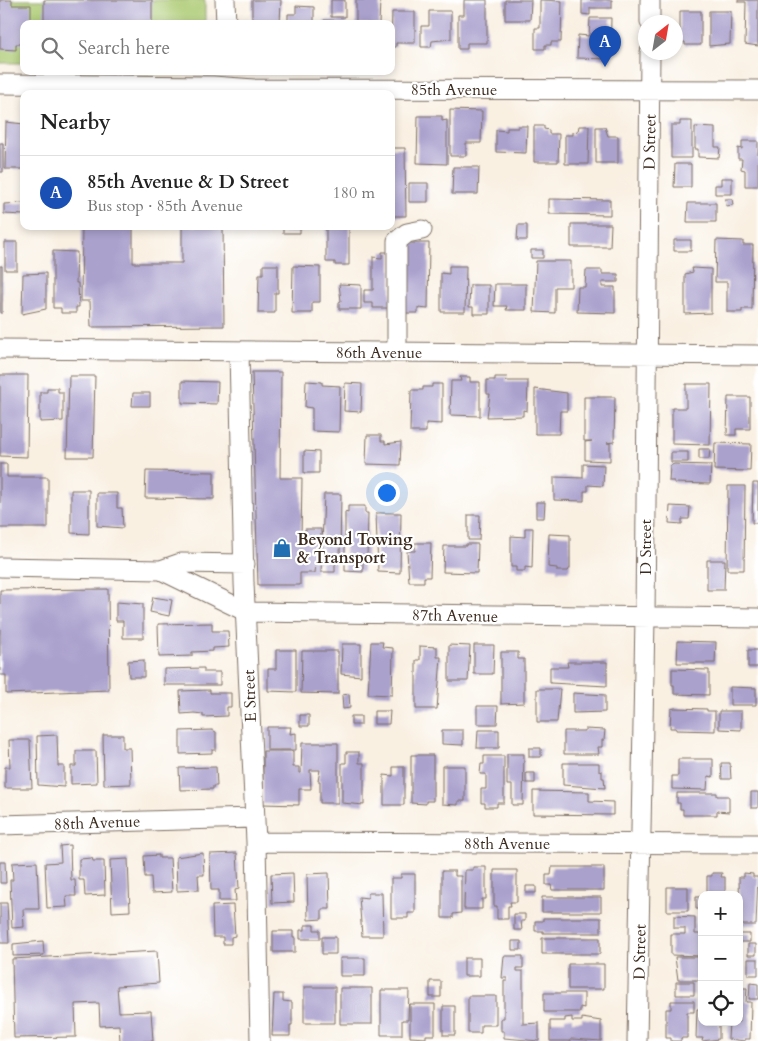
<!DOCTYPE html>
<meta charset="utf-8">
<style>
:root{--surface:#fff;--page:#f2f2f2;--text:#222;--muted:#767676;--line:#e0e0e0;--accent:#d93025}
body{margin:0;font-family:Cardo,serif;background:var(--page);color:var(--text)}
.controls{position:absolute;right:15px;bottom:15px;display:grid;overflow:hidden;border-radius:10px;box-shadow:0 2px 8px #0003}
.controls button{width:45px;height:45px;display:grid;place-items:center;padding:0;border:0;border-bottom:1px solid var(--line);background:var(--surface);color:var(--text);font:25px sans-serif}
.compass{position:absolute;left:638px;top:15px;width:45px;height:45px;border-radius:50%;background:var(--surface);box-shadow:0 2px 8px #0003;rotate:31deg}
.you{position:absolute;left:386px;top:492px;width:18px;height:18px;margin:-12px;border:4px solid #fff;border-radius:50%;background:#1a73e8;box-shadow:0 0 0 8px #1a73e833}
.badge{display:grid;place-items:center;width:32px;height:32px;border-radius:50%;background:var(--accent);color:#fff;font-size:16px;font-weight:700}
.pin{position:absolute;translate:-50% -41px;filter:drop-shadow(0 1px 2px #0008)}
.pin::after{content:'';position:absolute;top:26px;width:18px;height:15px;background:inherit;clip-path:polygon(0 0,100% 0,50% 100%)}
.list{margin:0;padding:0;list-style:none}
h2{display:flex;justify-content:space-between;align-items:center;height:65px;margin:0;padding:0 20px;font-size:21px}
h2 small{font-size:16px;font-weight:400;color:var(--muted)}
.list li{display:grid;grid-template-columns:32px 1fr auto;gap:15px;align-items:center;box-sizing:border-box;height:75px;padding:0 20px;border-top:1px solid var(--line)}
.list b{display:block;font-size:19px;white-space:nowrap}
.list p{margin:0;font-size:16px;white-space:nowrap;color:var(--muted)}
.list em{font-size:16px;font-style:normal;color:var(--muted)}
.icon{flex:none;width:28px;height:28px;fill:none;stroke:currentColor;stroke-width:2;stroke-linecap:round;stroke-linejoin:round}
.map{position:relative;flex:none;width:758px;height:1041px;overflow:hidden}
.search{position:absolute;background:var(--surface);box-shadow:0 2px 8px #0003;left:20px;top:20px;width:375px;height:55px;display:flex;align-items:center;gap:12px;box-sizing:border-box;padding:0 18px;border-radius:10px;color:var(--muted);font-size:19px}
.panel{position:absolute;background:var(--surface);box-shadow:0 2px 8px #0003;left:20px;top:90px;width:375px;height:140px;border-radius:10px}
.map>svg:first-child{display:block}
</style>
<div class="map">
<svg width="758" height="1041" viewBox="0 0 758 1041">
<rect width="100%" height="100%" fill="#fff"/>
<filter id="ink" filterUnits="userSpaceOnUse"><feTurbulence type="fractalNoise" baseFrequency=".02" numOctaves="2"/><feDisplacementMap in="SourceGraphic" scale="10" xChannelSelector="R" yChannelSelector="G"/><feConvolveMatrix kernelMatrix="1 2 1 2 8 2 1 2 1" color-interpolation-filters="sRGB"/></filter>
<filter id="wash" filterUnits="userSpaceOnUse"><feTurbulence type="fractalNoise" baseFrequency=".0096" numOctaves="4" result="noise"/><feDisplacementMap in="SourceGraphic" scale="20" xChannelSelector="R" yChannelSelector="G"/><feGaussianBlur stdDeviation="1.12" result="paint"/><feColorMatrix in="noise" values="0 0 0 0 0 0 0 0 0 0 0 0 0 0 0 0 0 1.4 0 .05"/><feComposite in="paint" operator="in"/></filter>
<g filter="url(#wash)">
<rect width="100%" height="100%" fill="#f9f0e2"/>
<!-- green -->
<path fill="#acca72" stroke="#747a48" d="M0,0H205V24H24V63H0Z"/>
<g id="blocks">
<!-- building -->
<path fill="#aaa1cd" d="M0,0H12V5H31V24H24V44H16V50L0,49Z
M44,0H152V24H44Z
M252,0H281L280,24H252Z
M331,0H345V17H331Z
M356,0H380L379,24H356Z
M464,0H487V43H467V49H458V15H464Z
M505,0H531L530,20H505Z
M540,0L562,1L561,42H551V45H545V49H535V28H540Z
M582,0H612V8H590V15L582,14Z
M738,0H758V46L745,44L746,2H738Z
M296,6L314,7V24H288V14H296Z
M429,11H451V39L432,41L431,47H421V26H429Z
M680,11H701V45H685V42H680Z
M709,11H731L730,44L709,46Z
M392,12H415V43H396V47H391Z
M590,18H611L610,59L577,58L578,35L589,36Z
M324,20L347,21V24H324Z
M450,110L482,111L481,143H466V156H450Z
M418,116H442V121L447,120V164L417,163Z
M680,121H692V158H671V125H680Z
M6,122L24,124V169H5Z
M518,126H527L526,153L496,152V130L507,131V128H518Z
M534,126H544V129L549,130V134H559L558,162H534Z
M579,126H589L588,164H565V135H573V132L578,131Z
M596,127H605L608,136H618V163H596Z
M695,127L715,128V147H720L719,158L698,157V149H695Z
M742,141H758V186H745V170L741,169L742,159H738V148L742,149Z
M0,143H3V172H0Z
M391,148H405L406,216H391Z
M675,164H691V187H674Z
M453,167H479L478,194H452Z
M721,178H732V194H715V185H721Z
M409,183H428V202H409Z
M549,199L610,200V215L549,214Z
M725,199H732L733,205L726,206Z
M24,203V215L4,214V204Z
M688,203H716V222H687Z
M571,224H611L610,247H571Z
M518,225H527V240H517Z
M82,226H133V263H182V226H223L224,326L91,327L90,301H81Z
M283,226H300V233H283Z
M326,226H349V265H335V262H326Z
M674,240H691V251H674Z
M716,240L743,241V245H753L752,309H742V312H727V282H715Z
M5,242H17V270H5Z
M399,243H429L428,309L418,308V313H404Z
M531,250H543V258H531Z
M53,251L77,252L76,283H78L79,307H76V313H61V308H53Z
M382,252H391V308H373V303H364V290H373V257L382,258Z
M536,261H571V287H555V313L534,312Z
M263,265H278V293H275V313H258L259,274H263Z
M0,266H2V313H0Z
M293,266L320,267V302H312V313H292Z
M449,266H466L465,312H441V273L449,274Z
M692,268L711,269V313L685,314V274L693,272Z
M586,270H602V274H618V282H602V287H615V313L577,312L578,287H585Z
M46,273V309L22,314L23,274Z
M339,284L361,285V309H339V302L341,301Z
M495,284H526V310H506L507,306H494Z
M470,285H489V314H473V307H469Z
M252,372H281L280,478H302L301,539H305V529H321L320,562H316L315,573H300V585H258Z
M0,375H28L27,457L0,456Z
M69,376H95L93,457H67Z
M460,377H470V382H480V416L450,415L451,381H461Z
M495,377H507L506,381H528L527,411L523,410V416L487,417L490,394H487V380H495Z
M182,381L218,382L217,404L182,403Z
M306,381L322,382V385L340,386L339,432L312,431V408L305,407Z
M345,383L362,384L361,412L344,411Z
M432,384H442V424L426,423V432H410L411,390H423V387H432Z
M686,384H711L710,445L672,444V408H686Z
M47,388H58V392H63V421L40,422V392H47Z
M535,389L567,393V411H560L559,434H535Z
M133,393H150V406H132Z
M584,397H615L614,442L607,443H610V461L585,460V442L592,441H584Z
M728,397H750V429H736V435H727Z
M367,435H381V441H385V444L401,442L400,465L366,464Z
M715,443L751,444L750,471L714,470Z
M699,449H710L709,459H699Z
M304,451L319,452V473H304Z
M671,452H688V462H671Z
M0,464H7V477H48V528H0Z
M583,464L604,465L603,486L588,485V491H584V501L554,500V477L583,478Z
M674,464L711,465L710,484L674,483V481H669L670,466Z
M146,471L214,472V499L145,498Z
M753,483H758V523H752Z
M728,486H745L744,570H727Z
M71,490H89V534L71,533Z
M97,493H117V508H122L123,528L97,526Z
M324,494H341L340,557H335V572H321Z
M536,502H545L544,518H536Z
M348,506H365V513H368L367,559H363V572L345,571V512L348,513Z
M670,506L690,507L689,519H682V524L669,523Z
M376,513H401L400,573L378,572Z
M468,515H480L479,540H468Z
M525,528H533L532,568L525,567V571H516V567H511V536L525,537Z
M549,534L570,535V568L568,571H557V568L548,567Z
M415,543H431L430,577H424V582H409L407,551H415Z
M466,544H478L477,573L443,572L444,546H466Z
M707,560H725L724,590H707Z
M108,589L109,690L6,694V675H0V590Z
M153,597L172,600L169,616L150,612Z
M116,602L143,604V638H123V621H116Z
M212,623V631H228L229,647L213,648V651L192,652V656L159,657L158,624Z
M678,641L716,642L715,663H677Z
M371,642H383L382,647L393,648L392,695L368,694Z
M342,644H361V676L341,674Z
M449,645L470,646L468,681H449Z
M474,645H494L493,674H474Z
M420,646L437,647V657H441L437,709H416V660H420Z
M276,650H296V692L268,691V669H276Z
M748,650H758V667H748Z
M302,651H338V694L301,693Z
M501,652H518V659H524V703L501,704Z
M144,660V677H129L128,661Z
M567,662H607V686L550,683V667H568Z
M204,668V672H220V685H164V669Z
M672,669L709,670V695L674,694V685H672Z
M730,687L756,688V705H730Z
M537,689H560L557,722H537Z
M210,690V693H231V707H227V716L203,717V714L194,713L181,714L180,691Z
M573,693L605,695V712L573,713Z
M349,694L350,708L343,709L342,695Z
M477,706H498L497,724H477Z
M675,708L707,709V711H715V731L676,730V728H670L671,709Z
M374,711H390L389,724H374Z
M719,711H741V730L719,729Z
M300,715H309V726H300Z
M351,716H361V725H351Z
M267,727H291L290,734L296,733V750H267Z
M585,729L605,730L604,740H602V747H598L599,754H564V731H585Z
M212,730L216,732V750H212V753L180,754V731Z
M442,730H463V745L442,744Z
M478,730H499V748H477Z
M57,735L58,766H64V787L38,785L37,736Z
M103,735H123V748H130L131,784L104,785Z
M9,740H30L32,788H5V767H10Z
M302,743H338V803H320V781H318L320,770H310L311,789H299V805L263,804V751H293V767H299V773H301Z
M529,748H541V757H529Z
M76,751H96L97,783L71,784V766H76Z
M346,752H359V763H364V805L342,803V763H346Z
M507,754H524L523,805H512V785H507Z
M411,755H433V801H426V804L411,803Z
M484,756H504V803H497V807H485V803H481V789H486V774H480L481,764H484Z
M678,759H713V777L708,776L707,790L672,789V776H678Z
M563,763H599V772L602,771V778H604L605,788L563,785Z
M721,763H730L731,779H722Z
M442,766H465V801H458V805L442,804Z
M216,767L217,786H213V789L180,790L179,768Z
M393,767H404V805H384V775L393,776Z
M526,773H535V783H526Z
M533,791L589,792V801L613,802V815L533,814Z
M751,792H758V808H751Z
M677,793H717V796H729V812L717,811V815H683V809H680V803H677Z
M70,845L71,880H75L76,896H66L67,907L47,908L45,863L61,862L60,846Z
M203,853L204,875H198L199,890L177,891L176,857Z
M237,853L239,889L235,890L236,901H219V890H211L210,854Z
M159,855V858H170L172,892L152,893L151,877H145L144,856Z
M92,858L93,861H104L105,895L85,896L84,880H79V859Z
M128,859L130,911L112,912L110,860Z
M0,862H5L6,883H0Z
M37,862L39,909H23L24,927L12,928L10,880H13L12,863Z
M473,867H486V899H482V909H464L465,870H473Z
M552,867H604V890H552L551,885H546V875H551Z
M494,870H517V902H510L511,906H508V919H497V906H494Z
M442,871H455V876H461V913L453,914V918H442Z
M293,873L294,902L272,903L271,874Z
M329,873L330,909H322V919L308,920L307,874Z
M712,873H722L721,877H725V895H707V876H712Z
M744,873L753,874V877H758L756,925H740L739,877H744Z
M401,874H415V913H408V918H391V878H401Z
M526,886H536V893H526Z
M667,887H688V911H667Z
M368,893H382L383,936H362L359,897L368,898Z
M542,897H601V912H542Z
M696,897H702V909H696Z
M0,903H7L9,943H0Z
M233,905L235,936L231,937V944H223V937H213L212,906Z
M514,914H525V921H521L522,930H514Z
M674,916L695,917V934H702V956L671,955V934H685V928H674Z
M543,918H601V933H543V931H535V921H543Z
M305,925H314V930H320V939H300V930H305Z
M273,931H293V937H295V952H273Z
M739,934H750V942H739Z
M322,937H336V954H322Z
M542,938H600V954H542Z
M43,941L44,955L13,956V944Z
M512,941H521V950H512Z
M748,944H756V955H748Z
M157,951L159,983L117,986L119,1012L151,1011L153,1041H120L119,1025L100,1026L99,1003L75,1004L76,1037L14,1038L12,959Z
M504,956H523V968H517V971H523V1024L539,1023V1041L504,1038V1031H501V1018H504V981H507V978H502Z
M675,957H701L702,980H678Z
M340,958H365V976H340Z
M464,958H480V976H464Z
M748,959H758V975H748Z
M568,964H604V989H568Z
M430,981H441V997H430Z
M676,982H694V995H676Z
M750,983L758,984V999H749Z
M304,987H335V1023H304Z
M340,988H372V1024H340Z
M739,988H747L746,1002H751L750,1039H745V1041L728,1039L729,1022H739Z
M381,990H409L408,1020H402V1035H381Z
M544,993H584V1008L580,1007V1012H544Z
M274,994H283V1001L292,1002V1025H290V1036H272Z
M468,996H496V1025H481V1033H468Z
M671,1001H694V1012H687V1038H681V1041H671V1038H666V1009H671Z
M410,1004H435V1035H426V1038L410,1037Z
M443,1006H455V1035H443Z
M697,1009H702V1022H719V1039L702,1041L703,1038H696Z
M572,1017V1021H582V1018L601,1021V1041L571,1039V1041H550V1021H565V1018Z"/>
</g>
</g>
<g filter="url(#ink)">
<use href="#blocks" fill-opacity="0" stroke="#7e6f63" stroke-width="1"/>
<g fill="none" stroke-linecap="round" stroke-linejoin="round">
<!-- minor casing -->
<g stroke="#7e6f63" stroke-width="21">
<path id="minor" d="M225,0L226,24
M650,22V0
M0,84L213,86L254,89L758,90
M0,349L758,355
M239,351L244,583L256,842L260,1041
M397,352V241L407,233L422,230
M0,567L161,570L247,612L758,618
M161,570L181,563L245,564
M0,825L254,818
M256,842L758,844
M637,1041L645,618L650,52"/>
</g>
<!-- minor -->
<use href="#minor" stroke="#fff" stroke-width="19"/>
</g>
</g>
<!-- icons -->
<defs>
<g id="shop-bare" transform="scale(1.5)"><path d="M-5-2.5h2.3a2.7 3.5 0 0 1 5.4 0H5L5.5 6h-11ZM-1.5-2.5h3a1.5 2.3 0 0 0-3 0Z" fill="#1f6fb2" stroke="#fff" stroke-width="2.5" paint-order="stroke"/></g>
</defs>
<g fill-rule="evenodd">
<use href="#shop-bare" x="282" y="548"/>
</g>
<g text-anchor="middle" stroke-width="4.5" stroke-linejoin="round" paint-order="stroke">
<!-- street labels -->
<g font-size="16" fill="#3b2a1e" stroke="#fff">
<text x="454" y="95">85th Avenue</text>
<text transform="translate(649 142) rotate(-89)" y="6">D Street</text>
<text x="379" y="358">86th Avenue</text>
<text transform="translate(645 547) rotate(-90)" y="6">D Street</text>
<text transform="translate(455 615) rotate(1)" y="6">87th Avenue</text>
<text transform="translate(249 696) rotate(-92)" y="6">E Street</text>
<text transform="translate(97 822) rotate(-2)" y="6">88th Avenue</text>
<text x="507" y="849">88th Avenue</text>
<text transform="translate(639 952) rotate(-89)" y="6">D Street</text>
</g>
<!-- poi labels -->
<g font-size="16" font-weight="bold" fill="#3b2a1e" stroke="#fff" text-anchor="start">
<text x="297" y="545">Beyond Towing<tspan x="297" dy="18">&amp; Transport</tspan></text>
</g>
</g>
</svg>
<div class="controls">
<button>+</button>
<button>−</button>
<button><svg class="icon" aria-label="locate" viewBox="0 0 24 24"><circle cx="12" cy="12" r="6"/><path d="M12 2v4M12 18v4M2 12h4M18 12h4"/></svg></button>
</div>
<svg class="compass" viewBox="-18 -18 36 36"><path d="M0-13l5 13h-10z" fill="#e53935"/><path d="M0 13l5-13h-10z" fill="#767676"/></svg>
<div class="you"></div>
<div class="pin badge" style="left:605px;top:67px;background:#1a4fb4">A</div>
<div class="search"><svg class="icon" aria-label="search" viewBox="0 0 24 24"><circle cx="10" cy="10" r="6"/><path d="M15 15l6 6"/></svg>Search here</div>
<section class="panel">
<h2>Nearby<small></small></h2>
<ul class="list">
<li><span class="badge" style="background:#1a4fb4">A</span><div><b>85th Avenue &amp; D Street</b><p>Bus stop · 85th Avenue</p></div><em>180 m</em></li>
</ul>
</section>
</div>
